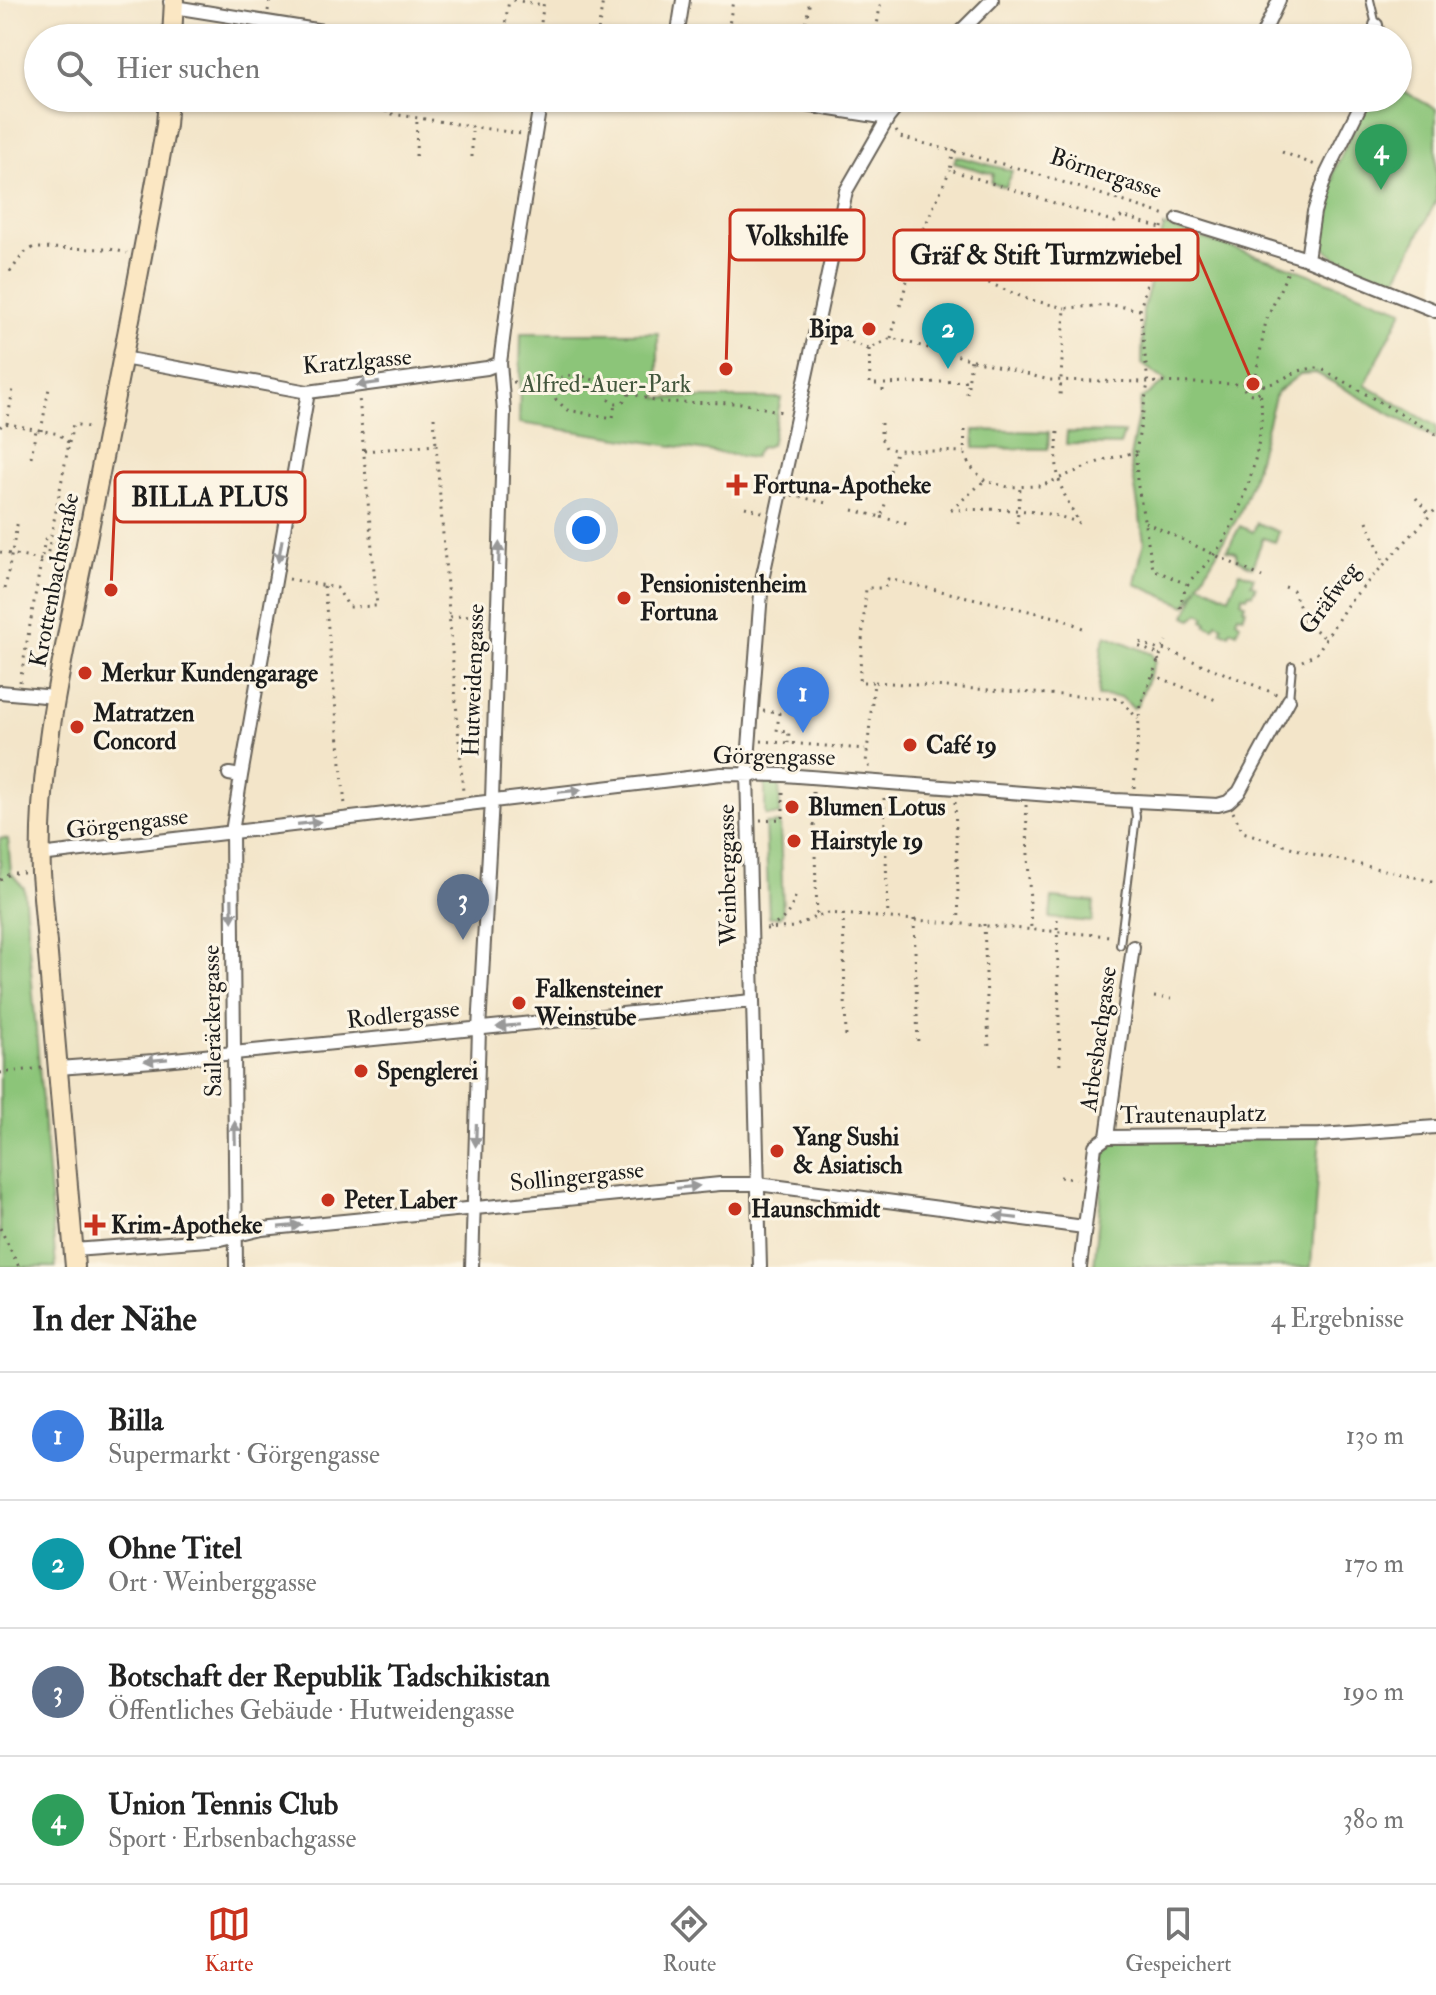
<!DOCTYPE html>
<html lang="de">
<meta charset="utf-8">
<style>
:root{--surface:#fff;--page:#f2f2f2;--text:#222;--muted:#767676;--line:#e0e0e0;--accent:#c8321e}
body{margin:0;font-family:"IM FELL Double Pica",serif;background:var(--page);color:var(--text)}
.you{position:absolute;left:586px;top:530px;width:28px;height:28px;margin:-20px;border:6px solid #fff;border-radius:50%;background:#1a73e8;box-shadow:0 0 0 12px #1a73e833}
.badge{display:grid;place-items:center;width:52px;height:52px;border-radius:50%;background:var(--accent);color:#fff;font-size:26px;font-weight:700}
.pin{position:absolute;translate:-50% -66px;filter:drop-shadow(0 2px 4px #0008)}
.pin::after{content:'';position:absolute;top:42px;width:28px;height:24px;background:inherit;clip-path:polygon(0 0,100% 0,50% 100%)}
.list{margin:0;padding:0;list-style:none}
h2{display:flex;justify-content:space-between;align-items:center;height:104px;margin:0;padding:0 32px;font-size:34px}
h2 small{font-size:26px;font-weight:400;color:var(--muted)}
.list li{display:grid;grid-template-columns:52px 1fr auto;gap:24px;align-items:center;box-sizing:border-box;height:128px;padding:0 32px;border-top:2px solid var(--line)}
.list b{display:block;font-size:30px;white-space:nowrap}
.list p{margin:0;font-size:26px;white-space:nowrap;color:var(--muted)}
.list em{font-size:26px;font-style:normal;color:var(--muted)}
.icon{flex:none;width:44px;height:44px;fill:none;stroke:currentColor;stroke-width:2;stroke-linecap:round;stroke-linejoin:round}
.map{position:relative;flex:none;width:1436px;height:1267px;overflow:hidden}
.search{position:absolute;background:var(--surface);box-shadow:0 2px 6px #0004;left:24px;right:24px;top:24px;height:88px;display:flex;align-items:center;gap:20px;box-sizing:border-box;padding:0 28px;border-radius:44px;color:var(--muted);font-size:30px}
.sheet{height:616px;background:var(--surface)}
nav{display:flex;justify-content:space-around;align-items:center;box-sizing:border-box;height:112px;border-top:2px solid var(--line);background:var(--surface);font-size:22px;color:var(--muted)}
nav a{display:grid;justify-items:center;gap:4px}
nav .on{color:var(--accent)}
.map>svg:first-child{display:block}
</style>
<div class="map">
<svg width="1436" height="1267" viewBox="0 0 1436 1267">
<rect width="100%" height="100%" fill="#fcf5e5"/>
<filter id="ink" filterUnits="userSpaceOnUse"><feTurbulence type="fractalNoise" baseFrequency=".0125" numOctaves="2"/><feDisplacementMap in="SourceGraphic" scale="16" xChannelSelector="R" yChannelSelector="G"/><feConvolveMatrix kernelMatrix="1 2 1 2 8 2 1 2 1" color-interpolation-filters="sRGB"/></filter>
<filter id="wash" filterUnits="userSpaceOnUse"><feTurbulence type="fractalNoise" baseFrequency=".006" numOctaves="4" result="noise"/><feDisplacementMap in="SourceGraphic" scale="32" xChannelSelector="R" yChannelSelector="G"/><feGaussianBlur stdDeviation="1.8" result="paint"/><feColorMatrix in="noise" values="0 0 0 0 0 0 0 0 0 0 0 0 0 0 0 0 0 1.4 0 .05"/><feComposite in="paint" operator="in"/></filter>
<g filter="url(#wash)">
<rect width="100%" height="100%" fill="#f3e5c9"/>
<!-- green -->
<path fill="#8cc579" stroke="#54704a" stroke-width="2" d="M1398,88L1436,109V201L1395,282C1366,270 1311,260 1317,219C1319,207 1326,194 1330,182L1334,180L1333,173L1369,98H1398Z
M956,156L1012,171L1006,187L991,183L993,174L954,163Z
M1164,226L1288,266L1403,310L1365,385L1436,426V439L1316,373L1300,374L1276,393L1251,484L1239,515L1199,583L1229,597L1240,572L1254,577L1251,584L1256,586L1252,594L1249,593L1247,597L1243,595L1241,601L1245,604L1243,608L1246,609L1243,616L1238,615L1236,620L1240,623L1237,632L1231,630L1229,634L1221,631L1222,626L1217,623L1214,628L1206,625L1207,622L1203,620L1205,616L1199,613L1192,619L1186,616L1199,585L1186,606L1135,584L1144,541L1130,458L1141,399L1166,381L1142,364L1143,311Z
M521,333H658V398H781L771,445L759,448L753,458L519,423Z
M974,430L1049,432L1048,449L974,448Z
M1067,432L1124,433L1120,445L1066,444Z
M1257,523L1279,532L1275,542L1263,538L1252,567L1237,559L1236,552L1227,550L1240,526L1253,532Z
M1106,635L1152,654L1155,662L1137,706L1133,708L1121,697L1098,696L1102,646Z
M765,779H779L780,815H765Z
M780,823L783,913L779,917H769L765,824Z
M0,838L8,839L11,873L24,888L56,1267H0Z
M1052,898L1094,902L1092,922L1050,918Z
M1320,1135L1311,1267H1094L1105,1152L1112,1146L1113,1137Z"/>
</g>
<g filter="url(#ink)">
<g fill="none" stroke-linecap="round" stroke-linejoin="round">
<!-- service casing -->
<g stroke="#676259" stroke-width="10">
<path id="service" d="M1370,0L1376,25
M1289,700L1292,666
M1120,945L1136,817L1134,801"/>
</g>
<!-- minor casing -->
<g stroke="#676259" stroke-width="16">
<path id="minor" d="M170,2L174,7L366,38
M1376,25L1378,38
M677,38L683,0
M954,38L992,0
M1261,38L1279,0
M762,98L888,118
M1178,219L1307,259L1436,311
M1307,259L1314,212L1326,175L1364,98
M123,358L308,392L487,368L500,363
M0,692L55,697
M229,774L241,776L232,832L236,1267
M241,776L308,392
M40,855L721,774L784,775L1115,800L1218,805L1228,802L1239,792L1289,700
M58,1068L154,1061L752,1001
M1107,1137L1133,947
M74,1250L221,1239L262,1229L720,1184H758L1084,1227
M472,1267L479,1029L492,800L504,412L500,363L509,293L541,98
M760,1267L747,773L762,580L846,191L888,118L904,98
M1080,1267L1095,1146L1107,1137L1320,1135L1436,1127"/>
</g>
<!-- secondary casing -->
<g stroke="#676259" stroke-width="22">
<path id="secondary" d="M172,38L174,0
M75,1267L41,874C37,764 63,656 85,549C113,408 141,267 166,125L168,98"/>
</g>
<!-- path -->
<path stroke="#676259" stroke-width="3" stroke-dasharray="2 6" stroke-linecap="butt" d="M513,0L543,5
M268,11L270,0
M503,38L509,0
M539,38L544,0
M597,38L603,0
M727,38L733,0
M803,38L810,0
M875,38L881,0
M203,98L219,101V98
M364,98L387,102L386,113L521,134
M896,131L900,137L1021,169L1166,215
M954,150L950,170L1115,222L1122,216L1161,228
M1282,152L1315,165
M416,156L417,118
M472,157V126
M1155,251L1163,224L1167,223
M913,259L920,237L950,170
M10,272L24,253L33,248L110,249L127,253
M900,306L913,259L977,278L1027,299L1065,308
M1140,310L1154,256
M829,334L869,349L891,338L1049,380L1243,384
M891,338L896,319
M869,349L870,384H883
M1256,374L1266,321L1290,267
M1243 384a10 10 0 1 1 20 0a10 10 0 1 1-20 0Z
M605 391a12 12 0 1 1 24 0a12 12 0 1 1-24 0Z
M513,382H538L577,374L656,402L741,403L786,413
M538,382L567,410L613,418L615,403
M1263,385C1286,383 1289,368 1320,368L1436,434
M883,391V384L967,381
M967,394L971,359
M434,417L436,445
M881,423V438L886,448L896,450L964,452
M7,424L13,389
M0,427L4,423L59,434L69,443L51,536L45,539L20,682
M965,430L964,452L969,465L985,481L1008,487L1041,486L1103,460L1136,452L1148,383L1140,310L1112,305L1065,308L1060,396
M41,431L49,388
M1058,432C1054,479 1058,483 1079,523
M69,443L73,424L93,428
M364,451L436,445L463,792
M1136,454L1137,481L1153,569L1186,584
M31,457L36,430
M890,471L896,452
M792,495L826,503
M1416,498L1430,515
M745,507L765,513
M853,510L881,517L886,501
M951,510C992,509 1040,507 1079,523
M951,510L984,481
M881,517L907,524
M1367,521L1384,562
M1145,522L1262,577
M1017,523L1020,488
M0,552L46,561L50,542L69,546
M289,579L337,588L349,607L377,606L359,397
M324,586L345,805
M1285,587L1293,590L1305,621L1325,638
M5,589L18,520
M1180,608C1186,576 1194,580 1212,557C1242,520 1268,438 1260,391
M450,617L485,614
M1163,649L1279,695
M1159,661L1155,653L1138,646L1140,642L1161,651
M1302,661L1317,653L1349,602L1436,509
M1153,675L1216,700
M875,682L1120,699L1138,719
M763,711L779,713L777,731L789,732L788,743
M761,741L865,749
M870,767L866,763L874,682H859L866,588H885L888,579L1060,618L1085,629
M1134,788L1140,706L1166,641
M813,792L817,916
M884,798L888,918
M955,802L959,922
M1026,805L1031,929
M1233,812L1243,832L1309,853L1436,882
M760,820L783,819V789
M0,880L11,873H26
M843,914L846,1039
M914,919L918,1046
M1057,919L1060,1069
M984,924L989,1048
M769,928C785,919 791,912 796,894
M766,929L794,927L817,916L829,913L1110,936
M1154,997L1171,999
M0,1073L42,1068
M1060,1177L1076,1179
M0,1228L19,1267"/>
<!-- service -->
<use href="#service" stroke="#fff" stroke-width="6"/>
<!-- minor -->
<use href="#minor" stroke="#fff" stroke-width="12"/>
<!-- secondary -->
<use href="#secondary" stroke="#fbe7c3" stroke-width="18"/>
</g>
<!-- one-way arrows -->
<defs><path id="oneway-solid" d="M-6-.8H1V-3.2L6.5 0L1 3.2V.8H-6Z" transform="scale(2)"/></defs>
<g fill="#999">
<use href="#oneway-solid" transform="translate(368 384) rotate(172)"/>
<use href="#oneway-solid" transform="translate(280 551) rotate(100)"/>
<use href="#oneway-solid" transform="translate(499 554) rotate(-88)"/>
<use href="#oneway-solid" transform="translate(570 791) rotate(-6)"/>
<use href="#oneway-solid" transform="translate(309 823) rotate(-7)"/>
<use href="#oneway-solid" transform="translate(232 910) rotate(89)"/>
<use href="#oneway-solid" transform="translate(508 1026) rotate(174)"/>
<use href="#oneway-solid" transform="translate(156 1060) rotate(175)"/>
<use href="#oneway-solid" transform="translate(235 1133) rotate(-91)"/>
<use href="#oneway-solid" transform="translate(476 1135) rotate(92)"/>
<use href="#oneway-solid" transform="translate(688 1187) rotate(-6)"/>
<use href="#oneway-solid" transform="translate(1006 1217) rotate(-173)"/>
<use href="#oneway-solid" transform="translate(290 1226) rotate(-5)"/>
</g>
</g>
<!-- markers -->
<g fill="#c8321e" stroke="#fcf5e5" stroke-width="3">
<circle cx="869" cy="329" r="8"/>
<path d="M733 473h8v8h8v8h-8v8h-8v-8h-8v-8h8z"/>
<circle cx="624" cy="598" r="8"/>
<circle cx="85" cy="673" r="8"/>
<circle cx="77" cy="727" r="8"/>
<circle cx="910" cy="745" r="8"/>
<circle cx="792" cy="807" r="8"/>
<circle cx="794" cy="841" r="8"/>
<circle cx="519" cy="1003" r="8"/>
<circle cx="361" cy="1071" r="8"/>
<circle cx="777" cy="1151" r="8"/>
<circle cx="328" cy="1200" r="8"/>
<circle cx="735" cy="1209" r="8"/>
<path d="M91 1213h8v8h8v8h-8v8h-8v-8h-8v-8h8z"/>
</g>
<g text-anchor="middle" stroke-width="6" stroke-linejoin="round" paint-order="stroke">
<!-- street labels -->
<g font-size="24" fill="#1c1c1c" stroke="#fcf5e5">
<text transform="translate(1106 173) rotate(18)" y="8">Börnergasse</text>
<text transform="translate(357 361) rotate(-5)" y="8">Kratzlgasse</text>
<text transform="translate(54 580) rotate(-79)" y="8">Krottenbachstraße</text>
<text transform="translate(1329 598) rotate(-53)" y="8">Gräfweg</text>
<text transform="translate(473 680) rotate(-88)" y="8">Hutweidengasse</text>
<text transform="translate(774 756) rotate(1)" y="8">Görgengasse</text>
<text transform="translate(127 823) rotate(-7)" y="8">Görgengasse</text>
<text transform="translate(727 875) rotate(-91)" y="8">Weinberggasse</text>
<text transform="translate(403 1014) rotate(-6)" y="8">Rodlergasse</text>
<text transform="translate(212 1021) rotate(-91)" y="8">Saileräckergasse</text>
<text transform="translate(1098 1039) rotate(-82)" y="8">Arbesbachgasse</text>
<text transform="translate(1193 1114) rotate(-1)" y="8">Trautenauplatz</text>
<text transform="translate(577 1176) rotate(-6)" y="8">Sollingergasse</text>
</g>
<!-- poi labels -->
<g font-size="24" font-weight="bold" fill="#1c1c1c" stroke="#fcf5e5" text-anchor="start">
<text x="853" y="337" text-anchor="end">Bipa</text>
<text x="753" y="493">Fortuna-Apotheke</text>
<text x="640" y="592">Pensionistenheim<tspan x="640" dy="28">Fortuna</tspan></text>
<text x="101" y="681">Merkur Kundengarage</text>
<text x="93" y="721">Matratzen<tspan x="93" dy="28">Concord</tspan></text>
<text x="926" y="753">Café 19</text>
<text x="808" y="815">Blumen Lotus</text>
<text x="810" y="849">Hairstyle 19</text>
<text x="535" y="997">Falkensteiner<tspan x="535" dy="28">Weinstube</tspan></text>
<text x="377" y="1079">Spenglerei</text>
<text x="793" y="1145">Yang Sushi<tspan x="793" dy="28">&amp; Asiatisch</tspan></text>
<text x="344" y="1208">Peter Laber</text>
<text x="751" y="1217">Haunschmidt</text>
<text x="111" y="1233">Krim-Apotheke</text>
</g>
<!-- park labels -->
<g font-size="24" fill="#43573d" stroke="#fcf5e5">
<text x="606" y="392">Alfred-Auer-Park</text>
</g>
</g>
<!-- callouts -->
<path fill="none" stroke="#c8321e" stroke-width="3" d="M726 369L730 235M1253 384L1198 255M111 590L115 497"/>
<g fill="#c8321e" stroke="#fcf5e5" stroke-width="3">
<circle cx="726" cy="369" r="8"/>
<circle cx="1253" cy="384" r="8"/>
<circle cx="111" cy="590" r="8"/>
</g>
<g fill="#fcf5e5" stroke="#c8321e" stroke-width="3">
<rect x="730" y="210" width="134" height="50" rx="8"/>
<rect x="894" y="230" width="304" height="50" rx="8"/>
<rect x="115" y="472" width="190" height="50" rx="8"/>
</g>
<g font-size="26" text-anchor="middle" font-weight="bold" fill="#1c1c1c">
<text x="797" y="245">Volkshilfe</text>
<text x="1046" y="264">Gräf &amp; Stift Turmzwiebel</text>
<text x="210" y="506">BILLA PLUS</text>
</g>
</svg>
<div class="you"></div>
<div class="pin badge" style="left:803px;top:733px;background:#3f7fe0">1</div>
<div class="pin badge" style="left:948px;top:369px;background:#0f9aa8">2</div>
<div class="pin badge" style="left:463px;top:940px;background:#5c6f8a">3</div>
<div class="pin badge" style="left:1381px;top:190px;background:#2e9e5b">4</div>
<div class="search"><svg class="icon" aria-label="search" viewBox="0 0 24 24"><circle cx="10" cy="10" r="6"/><path d="M15 15l6 6"/></svg>Hier suchen</div>
</div>
<section class="sheet">
<h2>In der Nähe<small>4 Ergebnisse</small></h2>
<ul class="list">
<li><span class="badge" style="background:#3f7fe0">1</span><div><b>Billa</b><p>Supermarkt · Görgengasse</p></div><em>130 m</em></li>
<li><span class="badge" style="background:#0f9aa8">2</span><div><b>Ohne Titel</b><p>Ort · Weinberggasse</p></div><em>170 m</em></li>
<li><span class="badge" style="background:#5c6f8a">3</span><div><b>Botschaft der Republik Tadschikistan</b><p>Öffentliches Gebäude · Hutweidengasse</p></div><em>190 m</em></li>
<li><span class="badge" style="background:#2e9e5b">4</span><div><b>Union Tennis Club</b><p>Sport · Erbsenbachgasse</p></div><em>380 m</em></li>
</ul>
</section>
<nav>
<a class="on"><svg class="icon" aria-label="map" viewBox="0 0 24 24"><path d="M3 6l6-2 6 2 6-2v14l-6 2-6-2-6 2zM9 4v14M15 6v14"/></svg>Karte</a>
<a><svg class="icon" aria-label="directions" viewBox="0 0 24 24"><path d="M12 3l9 9-9 9-9-9zM9 14v-3h6M13 9l2 2-2 2"/></svg>Route</a>
<a><svg class="icon" aria-label="saved" viewBox="0 0 24 24"><path d="M7 4h10v16l-5-4-5 4z"/></svg>Gespeichert</a>
</nav>
